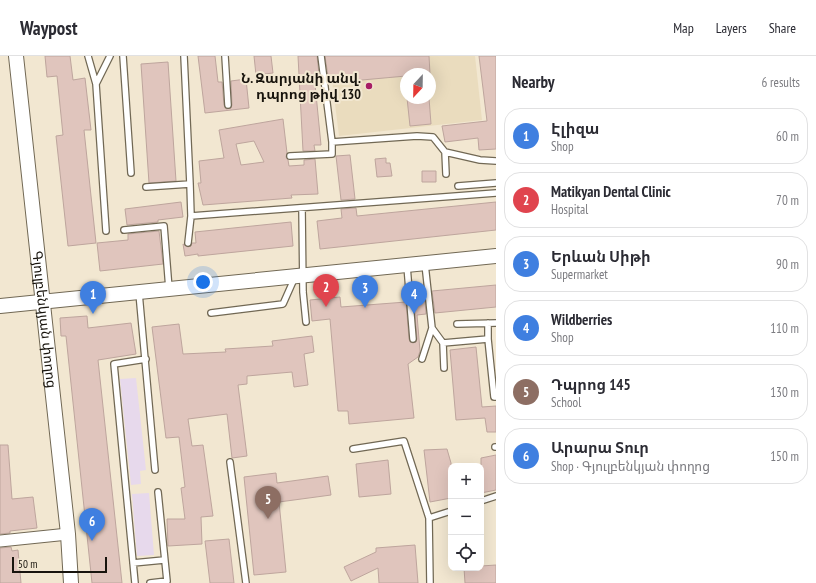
<!DOCTYPE html>
<meta charset="utf-8">
<style>
:root{--surface:#fff;--page:#f2f2f3;--text:#2b2b33;--muted:#7c7c81;--line:#e1e1e2;--accent:#b45309}
body{margin:0;font-family:"PT Sans Narrow","Noto Sans Armenian",sans-serif;background:var(--page);color:var(--text)}
.controls{position:absolute;right:12px;bottom:12px;display:grid;overflow:hidden;border-radius:8px;box-shadow:0 4px 16px #0002}
.controls button{width:36px;height:36px;display:grid;place-items:center;padding:0;border:0;border-bottom:1px solid var(--line);background:var(--surface);color:var(--text);font:20px sans-serif}
.compass{position:absolute;left:400px;top:12px;width:36px;height:36px;border-radius:50%;background:var(--surface);box-shadow:0 4px 16px #0002;rotate:202deg}
.scale{position:absolute;left:12px;bottom:10px;width:95px;box-sizing:border-box;padding-left:4px;border:2px solid #18140d;border-top:0;font-size:11px;line-height:14px;white-space:nowrap;color:#18140d;-webkit-text-stroke:3px #f2e7d1;paint-order:stroke}
.you{position:absolute;left:203px;top:226px;width:14px;height:14px;margin:-10px;border:3px solid #fff;border-radius:50%;background:#1a73e8;box-shadow:0 0 0 6px #1a73e833}
.badge{display:grid;place-items:center;width:26px;height:26px;border-radius:50%;background:var(--accent);color:#fff;font-size:13px;font-weight:700}
.pin{position:absolute;translate:-50% -33px;filter:drop-shadow(0 1px 2px #0008)}
.pin::after{content:'';position:absolute;top:21px;width:14px;height:12px;background:inherit;clip-path:polygon(0 0,100% 0,50% 100%)}
.list{margin:0;padding:0;list-style:none}
h2{display:flex;justify-content:space-between;align-items:center;height:52px;margin:0;padding:0 16px;font-size:17px}
h2 small{font-size:13px;font-weight:400;color:var(--muted)}
.list li{display:grid;grid-template-columns:26px 1fr auto;gap:12px;align-items:center;box-sizing:border-box;height:56px;margin:0 8px 8px;padding:0 8px;border:1px solid var(--line);border-radius:16px}
.list b{display:block;font-size:15px;white-space:nowrap}
.list p{margin:0;font-size:13px;white-space:nowrap;color:var(--muted)}
.list em{font-size:13px;font-style:normal;color:var(--muted)}
.icon{flex:none;width:22px;height:22px;fill:none;stroke:currentColor;stroke-width:2;stroke-linecap:round;stroke-linejoin:round}
.map{position:relative;flex:none;width:496px;height:527px;overflow:hidden}
header{display:flex;align-items:center;gap:24px;box-sizing:border-box;height:56px;padding:0 20px;background:var(--surface);border-bottom:1px solid var(--line)}
header strong{font-size:19px}
nav{display:flex;gap:22px;margin-inline-start:auto;font-size:14px}
main{display:flex}
aside{flex:1;background:var(--surface)}
.map>svg:first-child{display:block}
</style>
<header>
<strong>Waypost</strong>
<nav><a>Map</a><a>Layers</a><a>Share</a></nav>
</header>
<main>
<div class="map">
<svg width="496" height="527" viewBox="0 0 496 527">
<rect width="100%" height="100%" fill="#f2e7d1"/>
<!-- built -->
<path fill="#eadcbe" fill-rule="evenodd" d="M329,0H475L482,64L339,80ZM406,18H430V42H406Z"/>
<!-- industrial -->
<path fill="#e7d9ec" d="M136,322L146,414L140,415L141,428L131,429L120,323Z
M149,437L154,499L137,500L132,438Z"/>
<!-- building -->
<path fill="#e0c5bd" stroke="#bea59d" fill-rule="evenodd" d="M45,0H70L73,24L85,22L91,74H84L96,187L68,190L56,80L63,79L57,20L47,21Z
M198,0H215L218,26H222L224,49L226,53L231,52L232,49L231,25L246,23L249,52L205,57Z
M254,0H271L273,17L256,19Z
M298,0H317L320,28H315L321,89H314L315,95H303Z
M325,0H429L430,18H406V20L329,27Z
M479,0H496V93L479,94L478,82L445,86L442,70L487,65Z
M168,6L176,125L149,127L141,8Z
M407,42H429L431,68L410,70Z
M283,63L287,97L286,101L288,104L289,110L304,109V104L315,103L318,138L291,139L292,142L203,149L198,127H201L199,105L224,102L219,74ZM254,85L264,106L241,109L236,88Z
M350,99L355,143L341,144L336,100Z
M386,102V107H390L392,120L377,121L375,103Z
M422,115H436V126H422Z
M181,146L183,161L158,164V166L127,169L125,153Z
M496,146V174L320,193L317,165L342,162L341,153L356,152L357,160Z
M291,166L293,190L198,200V198L185,200L183,188L188,191L191,190L192,187H196L195,176Z
M159,175L163,208L100,215L97,187L128,184V178Z
M496,229V251L435,257L432,235Z
M340,241L341,251L406,246L409,283L410,286L413,287L416,286L417,283L414,246L425,245L426,258L417,259L420,295L418,301L408,308L414,362L349,368L348,355H338L330,263L312,265L310,244Z
M87,260L88,272L131,267L136,298L98,304L122,527H92L66,280H61L60,262Z
M179,268L183,298L226,296L225,293L273,290L272,285L312,280L314,296L304,298L308,329L294,331L292,316L247,320V328L238,329L247,400L232,402L227,358L188,363L192,390L203,389L213,460L201,461L202,488L168,490L167,463H185L181,432L185,431L179,381L166,382L152,271Z
M476,291L482,351L496,350V376H487L485,362L456,364L450,294Z
M0,389H8L12,443L33,441L37,472L10,475V477L0,478Z
M447,393L451,407V442L430,446L424,394Z
M496,399V434L481,437V402Z
M388,404L391,438L359,441L356,408Z
M276,417L277,427L328,420L331,439L279,446L286,516L254,519L244,421Z
M229,483L234,527H210L205,485Z
M415,489L418,527H379L378,512L351,525L344,511L376,496V492Z
M11,491L12,495L18,494L21,527H0V492Z
M496,509V527H465L464,512H481V510Z"/>
<g fill="none" stroke-linecap="round" stroke-linejoin="round">
<!-- service casing -->
<g stroke="#716854" stroke-width="8">
<path id="service" d="M88,0L96,28
M123,0L131,117
M225,0L228,49
M332,86L417,80L433,81L445,96L480,104L496,105
M445,96L446,118
M290,100L332,98V86L321,0
M458,130L496,127
M146,131L190,128L184,0
M302,152L303,236L306,266
M191,160L496,137
M124,174L164,170L169,233
M106,175L96,28L110,0
M188,187L191,160L190,128
M425,208L432,272L443,287L488,283L494,341H496
M407,210L413,283
M139,237L155,414
M211,257L283,248L295,221
M457,268L496,267
M488,283V267
M443,287L444,312
M422,303L432,272
M495,391H496
M353,393L404,385L429,462
M230,406L246,527
M481,445L496,440
M133,507L164,504
M135,527L114,308L146,303
M150,527L167,525L158,436
M430,527L429,462L451,455"/>
</g>
<!-- minor casing -->
<g stroke="#716854" stroke-width="13">
<path id="minor" d="M0,485L68,478"/>
</g>
<!-- tertiary casing -->
<g stroke="#716854" stroke-width="16">
<g id="tertiary">
<path id="s1" d="M16,0L68,478L71,527"/>
<path d="M0,250L496,200"/>
</g>
</g>
<!-- service -->
<use href="#service" stroke="#fff" stroke-width="5.5"/>
<!-- minor -->
<use href="#minor" stroke="#fff" stroke-width="11"/>
<!-- tertiary -->
<use href="#tertiary" stroke="#fff" stroke-width="14"/>
</g>
<!-- markers -->
<circle fill="#a71e65" stroke="#f2e7d1" stroke-width="1.5" cx="369" cy="30" r="4"/>
<g text-anchor="middle" stroke-width="4" stroke-linejoin="round" paint-order="stroke">
<!-- poi labels -->
<g font-size="14" font-weight="bold" fill="#18140d" stroke="#f2e7d1" text-anchor="end">
<text x="361" y="27">Ն. Զարյանի անվ.<tspan x="361" dy="16">դպրոց թիվ 130</tspan></text>
</g>
<!-- street labels -->
<g font-size="14" fill="#18140d" stroke="#f2e7d1">
<text dy="5" stroke="none"><textPath href="#s1" startOffset="265">Գյուլբենկյան փողոց</textPath></text>
</g>
</g>
</svg>
<div class="controls">
<button>+</button>
<button>−</button>
<button><svg class="icon" aria-label="locate" viewBox="0 0 24 24"><circle cx="12" cy="12" r="6"/><path d="M12 2v4M12 18v4M2 12h4M18 12h4"/></svg></button>
</div>
<svg class="compass" viewBox="-18 -18 36 36"><path d="M0-13l5 13h-10z" fill="#e53935"/><path d="M0 13l5-13h-10z" fill="#7c7c81"/></svg>
<div class="scale">50 m</div>
<div class="you"></div>
<div class="pin badge" style="left:93px;top:258px;background:#3f7fe0">1</div>
<div class="pin badge" style="left:326px;top:251px;background:#e0444e">2</div>
<div class="pin badge" style="left:365px;top:252px;background:#3f7fe0">3</div>
<div class="pin badge" style="left:414px;top:258px;background:#3f7fe0">4</div>
<div class="pin badge" style="left:268px;top:463px;background:#8d6e63">5</div>
<div class="pin badge" style="left:92px;top:485px;background:#3f7fe0">6</div>
</div>
<aside>
<h2>Nearby<small>6 results</small></h2>
<ul class="list">
<li><span class="badge" style="background:#3f7fe0">1</span><div><b>Էլիզա</b><p>Shop</p></div><em>60 m</em></li>
<li><span class="badge" style="background:#e0444e">2</span><div><b>Matikyan Dental Clinic</b><p>Hospital</p></div><em>70 m</em></li>
<li><span class="badge" style="background:#3f7fe0">3</span><div><b>Երևան Սիթի</b><p>Supermarket</p></div><em>90 m</em></li>
<li><span class="badge" style="background:#3f7fe0">4</span><div><b>Wildberries</b><p>Shop</p></div><em>110 m</em></li>
<li><span class="badge" style="background:#8d6e63">5</span><div><b>Դպրոց 145</b><p>School</p></div><em>130 m</em></li>
<li><span class="badge" style="background:#3f7fe0">6</span><div><b>Արարա Տուր</b><p>Shop · Գյուլբենկյան փողոց</p></div><em>150 m</em></li>
</ul>
</aside>
</main>
